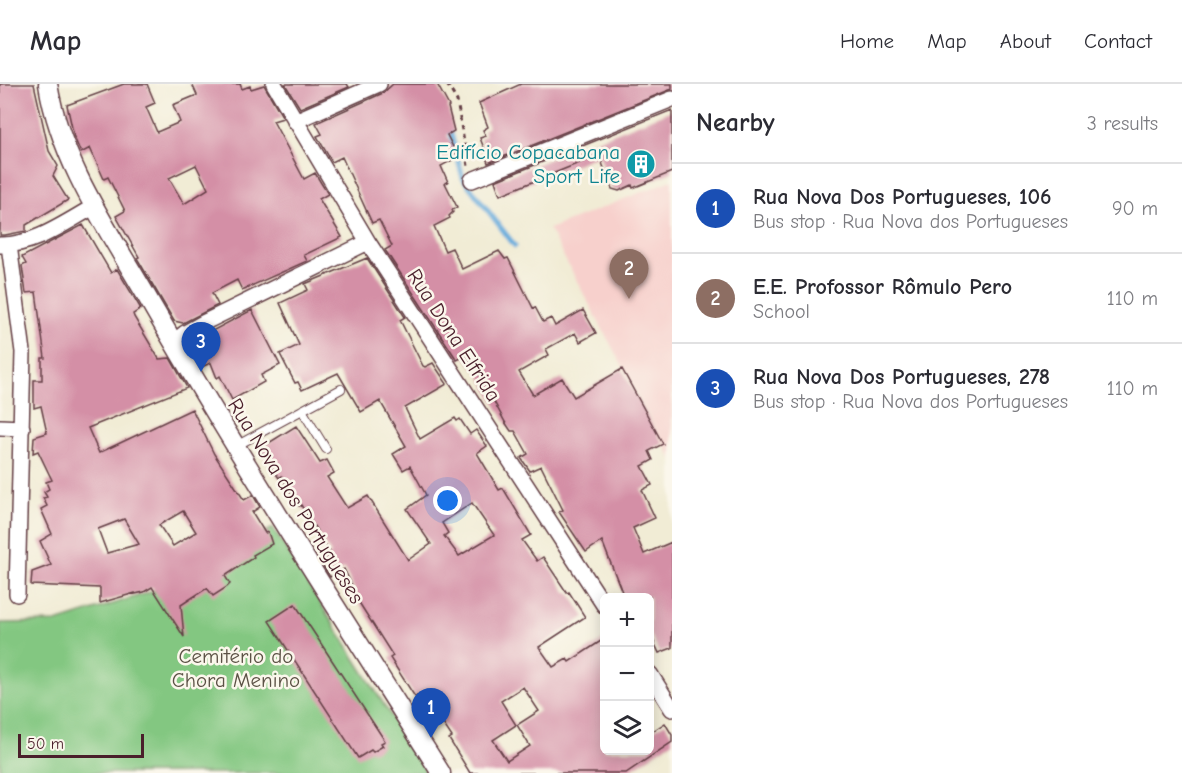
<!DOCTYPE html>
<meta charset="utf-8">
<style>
:root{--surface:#fff;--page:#f2f2f3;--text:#2b2b33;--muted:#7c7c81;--line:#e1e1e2;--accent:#0b8043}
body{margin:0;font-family:"Comic Neue",sans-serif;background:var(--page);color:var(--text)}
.controls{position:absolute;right:18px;bottom:18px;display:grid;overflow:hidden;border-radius:9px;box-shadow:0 3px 15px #0003}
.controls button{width:54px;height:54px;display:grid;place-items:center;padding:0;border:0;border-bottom:2px solid var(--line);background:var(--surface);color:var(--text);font:30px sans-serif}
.scale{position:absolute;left:18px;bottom:15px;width:126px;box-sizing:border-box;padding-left:6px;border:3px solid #4a1f2b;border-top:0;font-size:16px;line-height:21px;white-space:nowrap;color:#4a1f2b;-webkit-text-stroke:4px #fbf7ec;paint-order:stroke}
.you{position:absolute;left:448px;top:417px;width:21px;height:21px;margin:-15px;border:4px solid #fff;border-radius:50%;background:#1a73e8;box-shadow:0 0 0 9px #1a73e833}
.badge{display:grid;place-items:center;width:39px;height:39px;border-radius:50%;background:var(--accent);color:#fff;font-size:20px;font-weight:700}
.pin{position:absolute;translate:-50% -50px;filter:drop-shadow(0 2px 3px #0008)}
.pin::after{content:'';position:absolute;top:32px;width:21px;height:18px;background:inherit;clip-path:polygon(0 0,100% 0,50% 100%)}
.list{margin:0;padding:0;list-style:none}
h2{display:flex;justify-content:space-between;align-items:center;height:78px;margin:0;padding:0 24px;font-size:26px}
h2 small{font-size:20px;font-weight:400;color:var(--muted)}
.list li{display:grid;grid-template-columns:39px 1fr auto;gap:18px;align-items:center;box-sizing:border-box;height:90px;padding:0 24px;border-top:2px solid var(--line)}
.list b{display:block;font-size:22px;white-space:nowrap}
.list p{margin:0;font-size:20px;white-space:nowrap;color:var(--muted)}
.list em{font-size:20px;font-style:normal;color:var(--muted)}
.icon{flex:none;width:33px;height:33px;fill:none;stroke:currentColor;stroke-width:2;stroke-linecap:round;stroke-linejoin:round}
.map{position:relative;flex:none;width:672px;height:689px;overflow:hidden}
header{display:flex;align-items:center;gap:36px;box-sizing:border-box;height:84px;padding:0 30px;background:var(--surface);border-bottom:2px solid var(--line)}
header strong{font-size:28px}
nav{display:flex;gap:33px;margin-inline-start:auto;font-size:21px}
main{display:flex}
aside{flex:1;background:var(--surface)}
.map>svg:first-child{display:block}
</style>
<header>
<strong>Map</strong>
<nav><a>Home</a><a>Map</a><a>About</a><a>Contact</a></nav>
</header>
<main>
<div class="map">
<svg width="672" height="689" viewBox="0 0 672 689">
<rect width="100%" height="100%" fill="#fbf7ec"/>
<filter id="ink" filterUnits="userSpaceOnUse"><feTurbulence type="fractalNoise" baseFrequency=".0167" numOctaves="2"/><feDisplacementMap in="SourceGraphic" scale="12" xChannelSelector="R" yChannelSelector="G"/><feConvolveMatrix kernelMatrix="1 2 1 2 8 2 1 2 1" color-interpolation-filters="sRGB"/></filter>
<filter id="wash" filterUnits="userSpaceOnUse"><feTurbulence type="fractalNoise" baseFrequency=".008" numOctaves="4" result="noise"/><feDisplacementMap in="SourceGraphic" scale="24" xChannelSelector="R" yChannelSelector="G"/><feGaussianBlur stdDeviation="1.35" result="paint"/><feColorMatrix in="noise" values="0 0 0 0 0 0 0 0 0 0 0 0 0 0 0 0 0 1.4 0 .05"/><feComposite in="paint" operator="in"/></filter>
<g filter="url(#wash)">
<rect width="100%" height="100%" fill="#f1ecd5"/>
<!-- built -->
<path fill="#f7d0cc" d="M672,96V375L549,145Z"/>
<!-- green -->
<path fill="#83c781" stroke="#667356" stroke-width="1.5" d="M273,444L427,689H0V539L56,538L160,505Z"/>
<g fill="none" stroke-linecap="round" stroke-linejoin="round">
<!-- stream -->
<path stroke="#66abdc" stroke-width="5" d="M449,43L463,94L515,162"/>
</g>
<g id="blocks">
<!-- building -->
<path fill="#d48fa6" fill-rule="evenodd" d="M0,0H34L49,67L58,82L53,92L68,116L26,141V147L5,151H0Z
M124,0H147L155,19L146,23L157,48L180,38L173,21L197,11L192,0H240L242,5L250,2L251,5L264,1L283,34L273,37L304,95L315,89L321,99L328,110L319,115L342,153L304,171L307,177L242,206L237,196L212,209L218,221L183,239L174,237L137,174L139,173L116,132L125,127L108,93L104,95L90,64L81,69L74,53L67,21ZM196,81L208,105L184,120L169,94Z
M285,0H347L349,3L300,24Z
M393,0H437L449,22L448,23L454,47L447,51L458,73L441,82L448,98L445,99L457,123L452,126L453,128L449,132L450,134L434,142L445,167L452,164L462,185L499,167L505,175L508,174L533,224L535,223L543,238L551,234L555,242L583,226L596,249L580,258L575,249L546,265L549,271L519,288L533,311L562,294L574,313L622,285L663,360L649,367L653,376L642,382L652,401L642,406L655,434L633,444L644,470L672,458V564L659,569L650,549V513H624L602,457L586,468L559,428L563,426L541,382L530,387L521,374L528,370L515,347H511L505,338L477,286L476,287L465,272L457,276L387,169L385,166L392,162L379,136L372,139L342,73L332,78L317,52L322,50L316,39L383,9Z
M521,0H672V5L488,79L486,73L487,72L480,54L486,52L483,46L488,43L479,19Z
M672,26V88L633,104L632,101L619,107L612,105L599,71L500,111L495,97Z
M83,141L111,189L117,185L141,225L133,230L134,233L159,275L170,274L187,304L88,344L99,369L192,325L214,370L244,416L253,411L260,423L252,428L265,449L268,448L272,460L253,471L254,473L225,492L230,500L227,503L213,512L207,504L181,521L184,553L152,503L144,508L135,510V509L100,519V504L31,501L32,488L51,481L40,457L52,450L41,425L47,422L43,414L47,413L44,408L49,405L46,398L52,396L38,367L33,369L34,353L47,349L41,322L34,324V296H42V274H45L36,208L26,209L22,182L26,180L22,173ZM183,427L196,448L173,462L159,441ZM124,435L139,460L107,469L98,445Z
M367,174L405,233L400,236L423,282L425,283L433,279L447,300L405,324L420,355L455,334L457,337L460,335L470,350L476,346L487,362L477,369L499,406L503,404L531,451L522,456L537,477L543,473L567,509L569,508L585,533L539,563L553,583L567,575L569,578L604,555V666H650V649L665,639L672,651V658L626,689H470L449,655L452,653L436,629L432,631L418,611L415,613L390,574L393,572L353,509L355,507L344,485L330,493L320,477L331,470L301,421L299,422L281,392L279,394L259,365L296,342L320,379L327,376L334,389L327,393L347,424L368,412L408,476L431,460L407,425L426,411L410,382L403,386L393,370L406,362L380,317L361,328L338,289L302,306L298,298L295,299L280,270L299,261L280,219L308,206L305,200ZM472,419L494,451L459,472L444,452L448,449L442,439ZM523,603L539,627L517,641L530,662L507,677L493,656L516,641L501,617Z
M252,226L280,281L261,291L264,298L232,316L220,292L217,294L211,279L201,283L189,259Z
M295,520L385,657L381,659L383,662L373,668L371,666L358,674L269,537Z"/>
</g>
</g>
<g filter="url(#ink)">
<use href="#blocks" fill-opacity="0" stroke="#633e44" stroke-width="1.5"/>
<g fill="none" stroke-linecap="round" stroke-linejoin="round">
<!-- service casing -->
<g stroke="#633e44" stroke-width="10">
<path id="service" d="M302,326L326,365
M236,362L341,305"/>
</g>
<!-- minor casing -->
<g stroke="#633e44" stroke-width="18">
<path id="minor" d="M274,0L368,158L604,521
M295,37L379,0
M472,96L672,15
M0,161C34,162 66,138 95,122
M9,161L23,268L17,510
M174,258L185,249L203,239L368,158
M0,343L22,344
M650,590L672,625"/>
</g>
<!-- tertiary casing -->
<g stroke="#633e44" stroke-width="21">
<path id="tertiary" d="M48,0C61,82 114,154 154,225C245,383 344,535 441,689"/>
</g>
<!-- path -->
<path stroke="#633e44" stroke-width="3" stroke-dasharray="4.5 4.5" stroke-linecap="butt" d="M447,0L457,17L468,82"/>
<!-- service -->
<use href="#service" stroke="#fff" stroke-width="8"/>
<!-- minor -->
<use href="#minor" stroke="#fff" stroke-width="15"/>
<!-- tertiary -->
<use href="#tertiary" stroke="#fff" stroke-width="18"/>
</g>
</g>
<!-- icons -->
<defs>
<g id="building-disc" transform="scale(1.5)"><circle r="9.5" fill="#0f9aa8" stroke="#fbf7ec"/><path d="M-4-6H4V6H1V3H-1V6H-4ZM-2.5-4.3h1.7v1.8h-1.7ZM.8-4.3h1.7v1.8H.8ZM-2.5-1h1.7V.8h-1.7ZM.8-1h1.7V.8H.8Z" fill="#fff"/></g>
</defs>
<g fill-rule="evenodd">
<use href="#building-disc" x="641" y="80"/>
</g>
<g text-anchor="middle" stroke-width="5" stroke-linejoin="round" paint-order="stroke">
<!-- culture labels -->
<g font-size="21" fill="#0d838f" stroke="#fbf7ec" text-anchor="end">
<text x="620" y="75">Edifício Copacabana<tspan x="620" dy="24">Sport Life</tspan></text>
</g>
<!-- street labels -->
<g font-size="21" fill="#4a1f2b" stroke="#fbf7ec">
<text transform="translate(454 251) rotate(57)" y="7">Rua Dona Elfrida</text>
<text transform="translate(296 417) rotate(58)" y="7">Rua Nova dos Portugueses</text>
</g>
<!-- park labels -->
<g font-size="21" fill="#5b5145" stroke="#fbf7ec">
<text x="236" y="579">Cemitério do<tspan x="236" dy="24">Chora Menino</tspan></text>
</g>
</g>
</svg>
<div class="controls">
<button>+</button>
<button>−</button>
<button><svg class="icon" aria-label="layers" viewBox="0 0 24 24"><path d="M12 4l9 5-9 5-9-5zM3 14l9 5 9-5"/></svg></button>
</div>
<div class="scale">50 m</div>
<div class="you"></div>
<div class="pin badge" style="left:431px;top:654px;background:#1a4fb4">1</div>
<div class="pin badge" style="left:629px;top:215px;background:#8d6e63">2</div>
<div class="pin badge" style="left:201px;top:288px;background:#1a4fb4">3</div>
</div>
<aside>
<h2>Nearby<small>3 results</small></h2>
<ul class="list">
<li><span class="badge" style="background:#1a4fb4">1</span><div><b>Rua Nova Dos Portugueses, 106</b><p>Bus stop · Rua Nova dos Portugueses</p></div><em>90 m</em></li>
<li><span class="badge" style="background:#8d6e63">2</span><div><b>E.E. Profossor Rômulo Pero</b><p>School</p></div><em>110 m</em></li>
<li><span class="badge" style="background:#1a4fb4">3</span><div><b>Rua Nova Dos Portugueses, 278</b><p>Bus stop · Rua Nova dos Portugueses</p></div><em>110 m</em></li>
</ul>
</aside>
</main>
